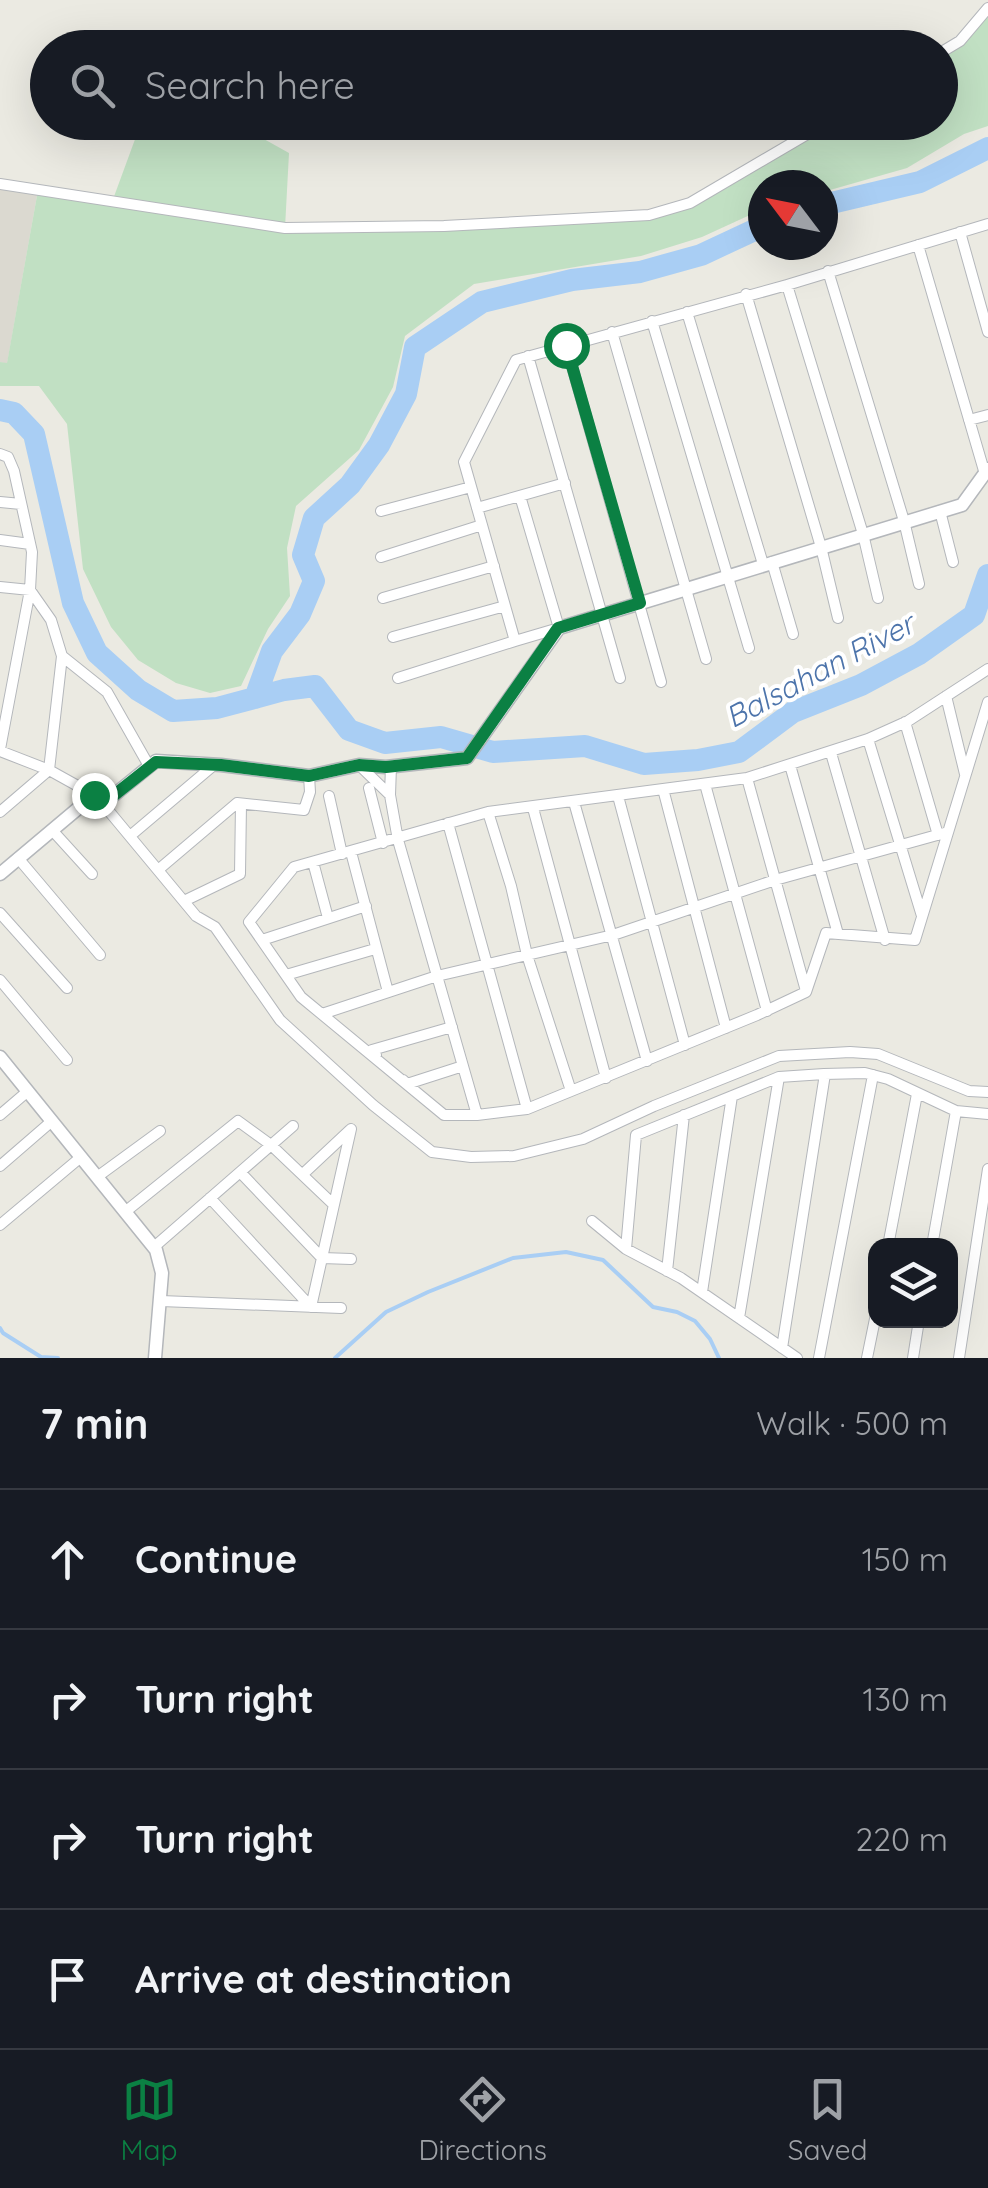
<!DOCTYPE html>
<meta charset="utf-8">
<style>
:root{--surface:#171b24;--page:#20242c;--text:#f1f3f6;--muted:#9ea1a6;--line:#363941;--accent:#0b8043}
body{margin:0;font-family:Quicksand,sans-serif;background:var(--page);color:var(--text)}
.controls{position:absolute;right:30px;bottom:30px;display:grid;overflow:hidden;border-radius:20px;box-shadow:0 10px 40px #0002}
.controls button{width:90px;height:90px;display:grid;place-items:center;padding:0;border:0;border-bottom:2px solid var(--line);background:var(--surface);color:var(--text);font:50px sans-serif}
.compass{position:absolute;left:748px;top:170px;width:90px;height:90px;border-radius:50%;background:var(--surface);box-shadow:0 10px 40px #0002;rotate:302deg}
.stop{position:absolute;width:30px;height:30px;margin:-22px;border:8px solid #0b8043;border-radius:50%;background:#fff}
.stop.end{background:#0b8043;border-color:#fff;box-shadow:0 2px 10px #0008}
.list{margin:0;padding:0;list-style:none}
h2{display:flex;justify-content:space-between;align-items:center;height:130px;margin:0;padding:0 40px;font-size:42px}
h2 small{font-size:32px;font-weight:400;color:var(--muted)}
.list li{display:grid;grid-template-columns:65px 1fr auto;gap:30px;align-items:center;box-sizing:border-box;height:140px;padding:0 40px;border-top:2px solid var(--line)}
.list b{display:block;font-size:38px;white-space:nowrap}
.list em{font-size:32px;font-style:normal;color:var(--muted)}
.icon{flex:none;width:55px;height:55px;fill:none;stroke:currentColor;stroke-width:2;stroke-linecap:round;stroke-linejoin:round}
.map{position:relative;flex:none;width:988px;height:1358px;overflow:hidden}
.search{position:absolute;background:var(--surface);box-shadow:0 10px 40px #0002;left:30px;right:30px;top:30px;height:110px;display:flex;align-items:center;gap:25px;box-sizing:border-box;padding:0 35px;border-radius:55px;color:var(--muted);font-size:38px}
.sheet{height:690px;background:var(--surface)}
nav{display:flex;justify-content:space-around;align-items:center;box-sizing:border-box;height:140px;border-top:2px solid var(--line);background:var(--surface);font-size:28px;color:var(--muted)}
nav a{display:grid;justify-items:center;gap:5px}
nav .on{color:var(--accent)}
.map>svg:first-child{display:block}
</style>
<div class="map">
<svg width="988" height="1358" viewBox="0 0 988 1358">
<rect width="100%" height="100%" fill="#ebeae2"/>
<!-- education -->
<path fill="#dbd9d0" d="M0,183L38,190L7,364L0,362Z"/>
<!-- green -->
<path fill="#c1e0c3" d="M988,8V126L964,134L907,168L823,192V185H763V209L702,237L641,256L474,284L405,336L393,387L359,450L296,506L287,548L290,596L268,629L241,686L210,693L176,683L138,660L111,627L83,569L67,424L39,386H0V362L7,363L38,190L112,202L141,123H235L289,153L285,228L660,213L704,195L825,123L940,122L941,53Z"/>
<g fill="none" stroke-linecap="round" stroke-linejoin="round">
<!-- stream -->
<path stroke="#a9cef4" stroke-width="4" d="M0,1328L3,1333L41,1357L58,1358
M335,1358L386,1312L428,1292L513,1258L566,1252L603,1260L653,1307L677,1312L695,1321L710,1339L719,1358"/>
<!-- river -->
<path stroke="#a9cef4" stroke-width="22" d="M823,205L920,182L988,148
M0,410L14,413L34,434L73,603L97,653L138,690L173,711L217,708L284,690L315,686L349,730L385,743L441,737L493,752L585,746L644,764L698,760L739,752L793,712L861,685L919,654L974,615L988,575
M255,698L272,651L300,614L314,581L303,555L314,518L350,485L379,445L406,394L415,347L482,302L572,280L640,272L701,255L763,226"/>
<!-- minor casing -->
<g stroke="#b4b7bb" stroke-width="12">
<path id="minor" d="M940,53L960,41L988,8
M0,184L285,228L444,226L649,215L690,203L828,122
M960,232L988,332
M918,245L985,474
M828,271L904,521L919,584
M787,285L863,534L878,598
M746,294L821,547L838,618
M687,312L763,564
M652,321L749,648
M612,332L706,659
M566,345L661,682
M528,356L620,678
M969,420L988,415
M0,454L8,457L14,471L32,552L30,590L51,620L62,656L49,770L0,812
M520,496L559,628L515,641L464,462L516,360L787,285L988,224
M0,502L21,504
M477,508L565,483
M381,511L471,487
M940,511L953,562
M0,540L30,544
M381,557L482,525
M772,562L793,634
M0,587L30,590L0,749
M383,598L494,566
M393,637L505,606
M62,656L107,692L149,766
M988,669L908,721L868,739L747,778L488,812L294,867L249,922L301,997L444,1115H477L527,1109L757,1015L806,992L826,933L915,940L988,702
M398,678L515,641
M946,696L965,774
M905,722L938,835
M868,739L922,916
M0,751L49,770L94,795
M831,753L885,940
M359,765L390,795
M790,765L838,934
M391,766L390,795L398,840L477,1115
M747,778L806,991
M705,784L767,1011
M369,788L383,843
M663,789L726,1028
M329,796L342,854
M618,796L685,1045
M574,802L647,1061
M103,804L196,916L215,927L280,1020L373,1105L432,1152L471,1157L514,1156L583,1139L654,1106L779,1056L850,1052L878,1054L969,1091L988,1092
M533,808L606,1078
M488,812L511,886L527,955L571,1091
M448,823L527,1109
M52,830L92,874
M130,836L214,765
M351,852L388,992
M18,858L100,955
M313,862L328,918
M158,870L237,803L304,810L310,792L309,776
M184,901L240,874L241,804
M0,913L67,988
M262,940L366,906
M286,975L375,949
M0,980L67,1060
M322,1014L437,976L613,935L775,880L948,832
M376,1055L372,1050L452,1027
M403,1080L407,1084L463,1066
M0,1115L28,1091
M0,1166L52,1121
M240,1172L322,1258L351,1259
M303,1174L350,1130
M97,1177L160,1131
M210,1198L311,1307
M125,1212L238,1121L271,1145L334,1205
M592,1221L626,1249L681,1278L797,1358
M0,1225L81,1157
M888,1246L917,1094
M932,1246L956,1111
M154,1247L293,1126
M626,1249L636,1135L779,1077L824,1074L865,1073L888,1079L956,1111L988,1114
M667,1271L684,1115
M702,1292L732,1096
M161,1301L341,1308
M311,1307L351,1129
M739,1318L779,1077
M782,1348L825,1074
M819,1358L873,1075
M867,1358L876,1314
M913,1358L919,1320
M959,1358L988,1169"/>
</g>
<!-- tertiary casing -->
<g stroke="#b4b7bb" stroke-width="15">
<path id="tertiary" d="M0,874L94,795L103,804L156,761L221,765L309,776L359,765L386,767L467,758L559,628L962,505L988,469
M0,1057L156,1250L162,1273L155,1358"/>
</g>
<!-- minor -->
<use href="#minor" stroke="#fff" stroke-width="10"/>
<!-- tertiary -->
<use href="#tertiary" stroke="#fff" stroke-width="12"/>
</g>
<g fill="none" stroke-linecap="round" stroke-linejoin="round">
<!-- route -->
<path stroke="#0b8043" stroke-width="12" d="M94,795L103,804L156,762L221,765L309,776L359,765L386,767L467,758L558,628L640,603L566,345"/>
</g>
<g text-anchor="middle" stroke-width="8" stroke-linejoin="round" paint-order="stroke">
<!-- water labels -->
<g font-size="30" font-style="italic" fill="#4d74ab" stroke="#fff">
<text transform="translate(820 671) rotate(-28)" y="10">Balsahan River</text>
</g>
</g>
</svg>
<div class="controls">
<button><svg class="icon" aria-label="layers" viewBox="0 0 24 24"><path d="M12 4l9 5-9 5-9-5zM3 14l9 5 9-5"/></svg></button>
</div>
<svg class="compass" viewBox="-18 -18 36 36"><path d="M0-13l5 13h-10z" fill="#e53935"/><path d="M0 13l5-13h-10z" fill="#9ea1a6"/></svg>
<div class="stop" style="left:566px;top:345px"></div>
<div class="stop end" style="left:94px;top:795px"></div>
<div class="search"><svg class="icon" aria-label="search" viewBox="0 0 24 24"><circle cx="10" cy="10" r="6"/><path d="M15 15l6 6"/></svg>Search here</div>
</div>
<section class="sheet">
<h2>7 min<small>Walk · 500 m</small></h2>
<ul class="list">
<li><svg class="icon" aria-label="ahead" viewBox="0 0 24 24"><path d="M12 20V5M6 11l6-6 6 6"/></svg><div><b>Continue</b></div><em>150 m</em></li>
<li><svg class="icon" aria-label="right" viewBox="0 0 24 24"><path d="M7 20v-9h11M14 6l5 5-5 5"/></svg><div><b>Turn right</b></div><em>130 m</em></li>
<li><svg class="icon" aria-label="right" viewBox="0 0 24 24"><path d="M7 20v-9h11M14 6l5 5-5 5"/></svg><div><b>Turn right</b></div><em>220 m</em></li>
<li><svg class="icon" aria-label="arrive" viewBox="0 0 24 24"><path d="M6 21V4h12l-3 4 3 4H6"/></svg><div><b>Arrive at destination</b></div></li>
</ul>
</section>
<nav>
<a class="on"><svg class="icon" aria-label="map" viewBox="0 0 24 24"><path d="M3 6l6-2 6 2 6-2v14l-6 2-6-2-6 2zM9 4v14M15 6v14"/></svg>Map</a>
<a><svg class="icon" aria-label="directions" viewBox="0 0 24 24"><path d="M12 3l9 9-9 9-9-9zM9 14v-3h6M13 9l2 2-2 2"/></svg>Directions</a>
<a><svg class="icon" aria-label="saved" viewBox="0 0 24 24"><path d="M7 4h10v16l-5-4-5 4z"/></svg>Saved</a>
</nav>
